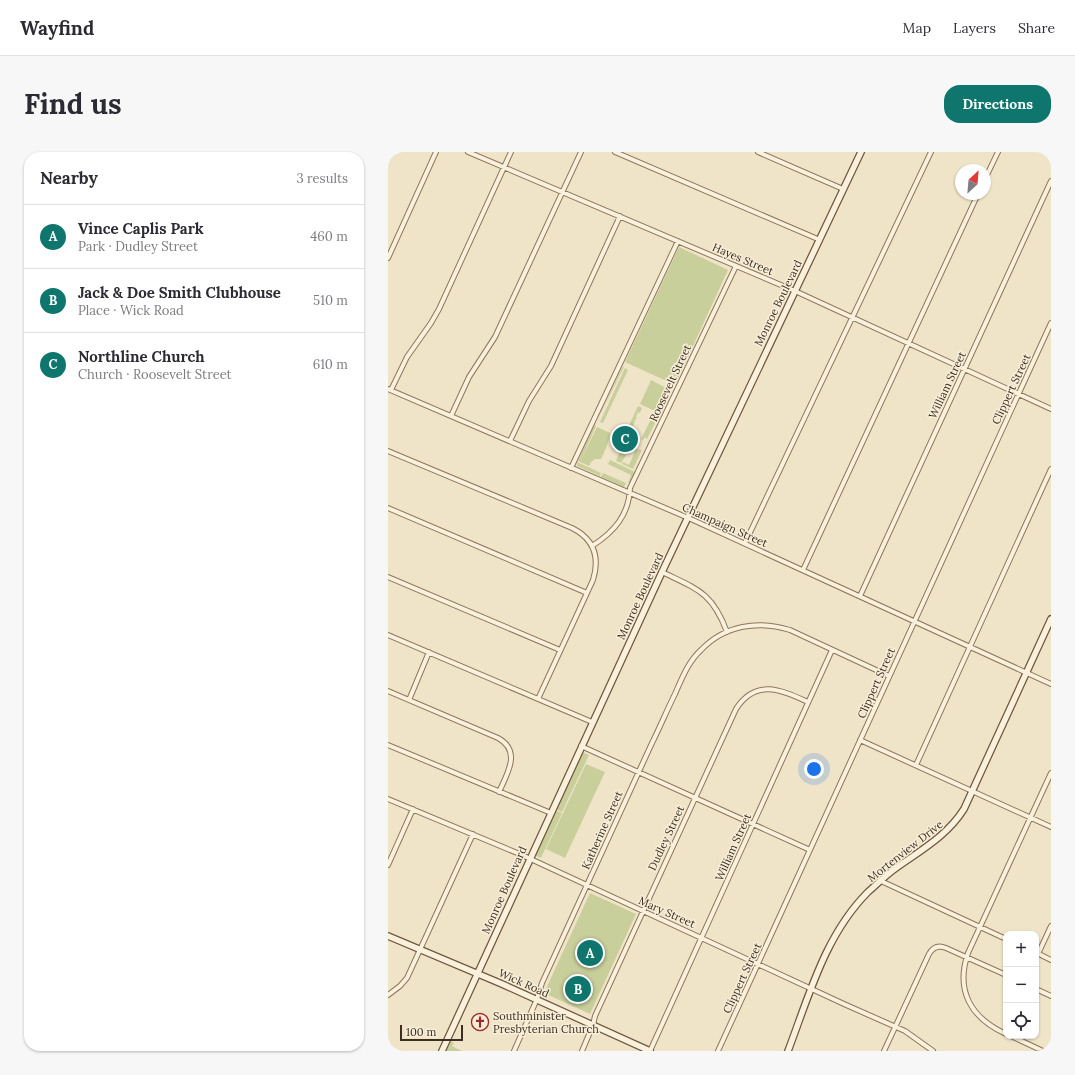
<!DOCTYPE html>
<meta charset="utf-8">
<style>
:root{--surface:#fff;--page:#f7f7f7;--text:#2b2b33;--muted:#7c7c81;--line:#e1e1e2;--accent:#0f766e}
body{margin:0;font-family:Lora,serif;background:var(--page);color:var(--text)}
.controls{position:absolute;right:12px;bottom:12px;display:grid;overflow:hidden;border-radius:8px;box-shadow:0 1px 3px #0004}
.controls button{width:36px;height:36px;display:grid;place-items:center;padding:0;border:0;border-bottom:1px solid var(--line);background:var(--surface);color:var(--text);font:20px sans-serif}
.compass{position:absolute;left:567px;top:12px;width:36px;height:36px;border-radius:50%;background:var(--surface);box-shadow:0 1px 3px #0004;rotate:26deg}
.scale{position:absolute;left:12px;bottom:10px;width:63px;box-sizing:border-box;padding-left:4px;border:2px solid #3d2e20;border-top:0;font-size:11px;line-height:14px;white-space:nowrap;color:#3d2e20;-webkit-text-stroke:3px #f7eed8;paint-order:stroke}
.you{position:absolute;left:426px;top:617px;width:14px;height:14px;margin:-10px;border:3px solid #fff;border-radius:50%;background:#1a73e8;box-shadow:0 0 0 6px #1a73e833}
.badge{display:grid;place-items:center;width:26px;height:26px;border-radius:50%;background:var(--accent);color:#fff;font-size:13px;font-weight:700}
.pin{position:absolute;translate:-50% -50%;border:2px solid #fff;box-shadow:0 1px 4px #0006}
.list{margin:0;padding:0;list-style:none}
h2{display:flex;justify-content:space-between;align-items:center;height:52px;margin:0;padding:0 16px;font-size:17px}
h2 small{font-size:13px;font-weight:400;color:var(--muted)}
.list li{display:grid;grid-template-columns:26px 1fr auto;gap:12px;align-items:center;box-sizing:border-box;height:64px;padding:0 16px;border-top:1px solid var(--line)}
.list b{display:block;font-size:15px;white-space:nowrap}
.list p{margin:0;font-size:13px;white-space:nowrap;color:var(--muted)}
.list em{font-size:13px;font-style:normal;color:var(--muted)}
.icon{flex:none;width:22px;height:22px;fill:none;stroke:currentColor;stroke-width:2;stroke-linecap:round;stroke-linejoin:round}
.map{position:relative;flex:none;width:663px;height:899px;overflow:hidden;border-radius:16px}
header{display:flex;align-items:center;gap:24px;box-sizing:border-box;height:56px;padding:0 20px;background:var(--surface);border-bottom:1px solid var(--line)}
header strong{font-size:19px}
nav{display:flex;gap:22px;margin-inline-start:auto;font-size:14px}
.intro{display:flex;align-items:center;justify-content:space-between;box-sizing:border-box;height:96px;padding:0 24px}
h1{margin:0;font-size:28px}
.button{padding:10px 18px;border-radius:16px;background:var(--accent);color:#fff;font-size:14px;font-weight:700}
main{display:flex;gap:24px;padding:0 24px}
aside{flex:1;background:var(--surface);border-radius:16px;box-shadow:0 1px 3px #0004}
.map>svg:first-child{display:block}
</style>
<header>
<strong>Wayfind</strong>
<nav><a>Map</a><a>Layers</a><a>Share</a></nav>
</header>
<div class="intro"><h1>Find us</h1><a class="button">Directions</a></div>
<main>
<aside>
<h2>Nearby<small>3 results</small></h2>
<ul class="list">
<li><span class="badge">A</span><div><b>Vince Caplis Park</b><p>Park · Dudley Street</p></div><em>460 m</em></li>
<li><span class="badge">B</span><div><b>Jack &amp; Doe Smith Clubhouse</b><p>Place · Wick Road</p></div><em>510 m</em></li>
<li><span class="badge">C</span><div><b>Northline Church</b><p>Church · Roosevelt Street</p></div><em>610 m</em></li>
</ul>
</aside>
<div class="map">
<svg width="663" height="899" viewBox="0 0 663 899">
<rect width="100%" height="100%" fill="#f0e4c8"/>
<!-- green -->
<path fill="#c9cf9b" d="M291,95L340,118L287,233L237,210Z
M235,215H236L209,269L234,216Z
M237,216L240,218L215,271L212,270Z
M263,228L282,238L271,261L252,252Z
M250,254L254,256L252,261L250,260L248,265L249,266L247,268L245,275H243L241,280L239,278Z
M264,265L269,267L259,287L257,285L255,288L253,287Z
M206,273L208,274L192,310L190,309Z
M209,275L222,281C221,290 217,299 213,307H207L203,310L201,314L192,310Z
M233,296L240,300L233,311L228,309Z
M248,297L254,298L245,317L234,312L235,310L241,313Z
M222,308L247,320L241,331H240L243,323L220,312Z
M189,310L213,321L212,324L189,314Z
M215,321L238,331L236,335L213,325Z
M194,600L201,603L174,660L168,657Z
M198,612L217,620L177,706L158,697Z
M167,658L174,661L153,706L146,703Z
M202,741L248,762L202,862L156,841Z
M63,889L66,891L64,894L74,899H58Z"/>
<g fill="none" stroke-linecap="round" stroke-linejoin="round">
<!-- street casing -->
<g stroke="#8d765c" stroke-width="6">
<path id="street" d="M80,0L407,139L663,257
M227,0L432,88
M370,0L455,37
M597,27L610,0
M0,106L48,0
M0,237L305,368L663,532
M3,238L19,205L43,171L51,157L123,0
M63,264L81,225L107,185L193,0
M122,289L141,249L163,214L232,64
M0,299L184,376C206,387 212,405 205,428L150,547
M183,316L290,89
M0,356L199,441
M357,391L543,0
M204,394C226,380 241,363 242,336L348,114
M415,418L590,42
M274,420C309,437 324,440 339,480
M0,425L172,498
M472,444L663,29
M0,483L204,570
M0,539L110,586C134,599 119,622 111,640
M21,548L41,500
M472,588L663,675
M0,593L163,661
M193,594L422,698
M528,613L663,317
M0,647L134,703L456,852L517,879L545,899
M0,713L25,657
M493,729L618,787
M649,801L663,808
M650,802L663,774
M648,837L663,844
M0,843L12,834L19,826L85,682
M618,882C583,866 567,839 580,801L663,621
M623,884L655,899
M126,899L149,847L154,831C191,751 227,671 264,591C272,575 279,558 287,542C294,526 300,510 313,498C337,473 370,468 402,478L501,524
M194,899L205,873L207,864L348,557C368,526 393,538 420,550
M262,899L444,498
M330,899L663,171
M496,899L541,802C545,795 551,793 558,796L618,823"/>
</g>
<!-- secondary casing -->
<g stroke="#6f573f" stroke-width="8">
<path id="secondary" d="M0,784L114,832L262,899
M54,899L274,420L473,0
M400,899C421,844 437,783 480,740C489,732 498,723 508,716C533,698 559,684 576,657L663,467"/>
</g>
<!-- street -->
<use href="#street" stroke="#faf1dc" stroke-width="4"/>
<!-- secondary -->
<use href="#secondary" stroke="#faf1dc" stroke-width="5.5"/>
</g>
<!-- icons -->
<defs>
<g id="church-ring" transform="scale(0.9)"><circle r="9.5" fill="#f7eed8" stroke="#9e2a2b" stroke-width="1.5"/><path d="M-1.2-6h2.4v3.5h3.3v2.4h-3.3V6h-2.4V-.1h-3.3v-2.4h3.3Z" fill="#9e2a2b"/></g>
</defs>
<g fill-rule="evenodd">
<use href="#church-ring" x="92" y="870"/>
</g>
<g text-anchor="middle" stroke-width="3" stroke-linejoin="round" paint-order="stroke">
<!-- street labels -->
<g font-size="11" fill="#3d2e20" stroke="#f7eed8">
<text transform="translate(355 107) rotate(23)" y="4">Hayes Street</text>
<text transform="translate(390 151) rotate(-64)" y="4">Monroe Boulevard</text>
<text transform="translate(282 231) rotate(-65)" y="4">Roosevelt Street</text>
<text transform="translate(559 233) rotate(-65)" y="4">William Street</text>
<text transform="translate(623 237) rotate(-65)" y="4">Clippert Street</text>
<text transform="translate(337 373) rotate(24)" y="4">Champaign Street</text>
<text transform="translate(252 444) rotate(-65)" y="4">Monroe Boulevard</text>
<text transform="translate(488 531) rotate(-66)" y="4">Clippert Street</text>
<text transform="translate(214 678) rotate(-66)" y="4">Katherine Street</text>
<text transform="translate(278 686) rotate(-65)" y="4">Dudley Street</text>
<text transform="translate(345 695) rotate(-66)" y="4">William Street</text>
<text transform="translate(517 699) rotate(-38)" y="4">Mortenview Drive</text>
<text transform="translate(116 738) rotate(-66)" y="4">Monroe Boulevard</text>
<text transform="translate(279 760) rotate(24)" y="4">Mary Street</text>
<text transform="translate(354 826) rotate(-65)" y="4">Clippert Street</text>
<text transform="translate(136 831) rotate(24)" y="4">Wick Road</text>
</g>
<!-- poi labels -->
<g font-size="11" fill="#3d2e20" stroke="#f7eed8" text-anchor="start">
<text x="105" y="868">Southminister<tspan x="105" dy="13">Presbyterian Church</tspan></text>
</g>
</g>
</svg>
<div class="controls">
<button>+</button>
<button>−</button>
<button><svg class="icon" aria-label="locate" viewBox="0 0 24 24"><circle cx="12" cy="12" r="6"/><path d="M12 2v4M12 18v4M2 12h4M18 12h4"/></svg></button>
</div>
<svg class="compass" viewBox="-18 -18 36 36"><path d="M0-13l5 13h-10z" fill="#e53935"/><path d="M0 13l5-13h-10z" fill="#7c7c81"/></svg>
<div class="scale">100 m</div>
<div class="you"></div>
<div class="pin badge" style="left:202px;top:801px">A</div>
<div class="pin badge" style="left:190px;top:837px">B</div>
<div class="pin badge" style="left:237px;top:287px">C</div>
</div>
</main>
